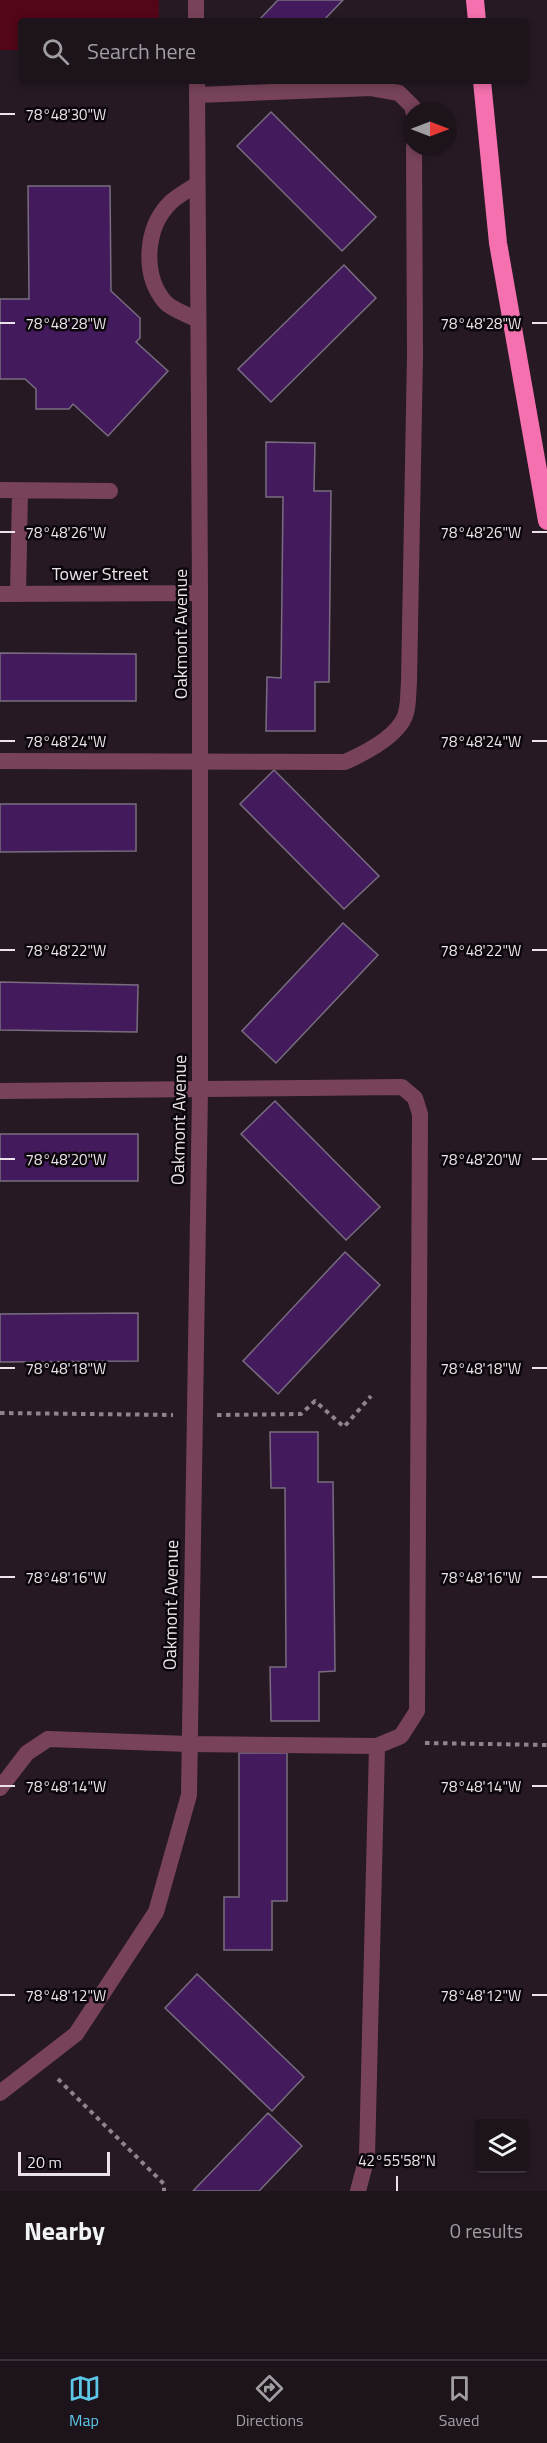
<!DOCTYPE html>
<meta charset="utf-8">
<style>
:root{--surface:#1c131b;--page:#292028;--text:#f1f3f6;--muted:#a09ea3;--line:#3a323a;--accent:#5dc7e8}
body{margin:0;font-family:"Titillium Web",sans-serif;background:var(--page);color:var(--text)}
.controls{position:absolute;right:18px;bottom:18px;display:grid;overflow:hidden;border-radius:6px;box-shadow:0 3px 9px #0003}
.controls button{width:54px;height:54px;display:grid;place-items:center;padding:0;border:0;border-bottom:2px solid var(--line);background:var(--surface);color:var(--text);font:30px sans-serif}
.compass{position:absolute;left:403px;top:102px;width:54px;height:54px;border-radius:50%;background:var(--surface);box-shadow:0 3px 9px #0003;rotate:90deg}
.scale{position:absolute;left:18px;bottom:15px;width:92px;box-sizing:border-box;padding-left:6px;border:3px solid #ece2ea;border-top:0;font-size:16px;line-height:21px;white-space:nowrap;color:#ece2ea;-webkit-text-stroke:4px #0b060b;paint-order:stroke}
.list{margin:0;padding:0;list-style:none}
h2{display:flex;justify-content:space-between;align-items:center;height:78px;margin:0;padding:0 24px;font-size:26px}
h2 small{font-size:20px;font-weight:400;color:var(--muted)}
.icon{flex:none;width:33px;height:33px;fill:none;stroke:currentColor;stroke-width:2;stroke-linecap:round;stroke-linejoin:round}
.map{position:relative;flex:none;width:547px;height:2191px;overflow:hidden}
.search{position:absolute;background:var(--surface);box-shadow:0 3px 9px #0003;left:18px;right:18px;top:18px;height:66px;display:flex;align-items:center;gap:15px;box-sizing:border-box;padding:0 21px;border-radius:6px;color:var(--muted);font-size:22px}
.sheet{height:168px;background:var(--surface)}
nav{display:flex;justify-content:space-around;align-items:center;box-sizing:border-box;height:84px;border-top:2px solid var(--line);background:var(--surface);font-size:16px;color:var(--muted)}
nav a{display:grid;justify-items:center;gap:3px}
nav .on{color:var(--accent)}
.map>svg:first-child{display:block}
</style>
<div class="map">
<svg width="547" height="2191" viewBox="0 0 547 2191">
<rect width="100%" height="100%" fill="#261924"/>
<!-- green -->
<path fill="#520618" d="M0,0H159V21H21V50H0Z"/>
<!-- building -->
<path fill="#431b5d" stroke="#776d7f" stroke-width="1.5" d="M278,0H343L323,21H258Z
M271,112L376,217L342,251L237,146Z
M28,186H110L111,291L140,318V338L136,342L168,371L108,436L73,404L69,409H36V389L25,379H0V299H29Z
M344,265L376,298L271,402L238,369Z
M266,442L315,443L314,491H331L329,682H315V731H266L267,677L281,678L283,497H266Z
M0,653L136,654V701H0Z
M274,770L379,876L344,909L240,804Z
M0,804H136V851L0,852Z
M343,923L378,955L276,1063L242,1031Z
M0,982L138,985L137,1032L0,1030Z
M275,1101L380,1207L346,1240L241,1134Z
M0,1134H138V1181H0Z
M345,1252L380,1285L278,1394L243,1361Z
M138,1313V1361L0,1362V1314Z
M270,1432H318V1482H333L335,1671L319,1672V1721H271L270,1667H286L285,1488H271Z
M239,1753H287V1901H272V1950H224V1897H239Z
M197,1974L304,2077L272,2111L165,2008Z
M268,2113L302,2146L259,2191H193Z"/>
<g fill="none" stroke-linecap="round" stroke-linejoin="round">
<!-- path -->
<path stroke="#8f838d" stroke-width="4" stroke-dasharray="4.5 4.5" stroke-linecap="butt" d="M0,1413L173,1415
M217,1415L301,1414L315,1401L344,1427L371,1396
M425,1743L547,1745
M58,2079L164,2184V2191"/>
<!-- service -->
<path stroke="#78435a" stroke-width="16" d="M197,95L371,88L399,93L413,107V111
M197,184C189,190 177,196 170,203C145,228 142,275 165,302C172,310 189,315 198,320
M0,490L110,491
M18,594L20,491
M0,761L345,762C365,753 397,737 405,716C409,706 408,692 409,682L415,355L414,147
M0,1091L402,1087L415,1098L420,1114L417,1711L401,1736L377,1746L189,1744L48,1739L27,1753L0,1788
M358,2191L367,2157L377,1746"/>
<!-- minor -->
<path stroke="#78435a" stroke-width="16" d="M196,0V21
M0,594L200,593
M0,2093L76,2034L156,1912L189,1795L200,1090V593L197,81"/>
<!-- motorway -->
<path stroke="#f570ae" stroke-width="18" d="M475,0L477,21
M482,81L498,243L547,521"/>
</g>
<!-- ticks -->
<path fill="none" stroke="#ece2ea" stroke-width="2" d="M0,114H15M0,323H15M532,323H547M0,532H15M532,532H547M0,741H15M532,741H547M0,950H15M532,950H547M0,1159H15M532,1159H547M0,1368H15M532,1368H547M0,1577H15M532,1577H547M0,1786H15M532,1786H547M0,1995H15M532,1995H547M397,2176V2191"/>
<g text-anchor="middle" stroke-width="5" stroke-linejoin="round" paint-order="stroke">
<!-- street labels -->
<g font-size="18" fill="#ece2ea" stroke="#0b060b">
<text x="100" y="580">Tower Street</text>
<text transform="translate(181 634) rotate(-90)" y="6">Oakmont Avenue</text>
<text transform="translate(179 1120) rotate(-89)" y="6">Oakmont Avenue</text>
<text transform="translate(171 1605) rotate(-89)" y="6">Oakmont Avenue</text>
</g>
</g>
<g font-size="15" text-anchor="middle" fill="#ece2ea" stroke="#0b060b" stroke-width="5" stroke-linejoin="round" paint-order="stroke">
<text x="66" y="120">78°48'30"W</text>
<text x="66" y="329">78°48'28"W</text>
<text x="481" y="329">78°48'28"W</text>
<text x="66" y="538">78°48'26"W</text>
<text x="481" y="538">78°48'26"W</text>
<text x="66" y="747">78°48'24"W</text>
<text x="481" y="747">78°48'24"W</text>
<text x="481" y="956">78°48'22"W</text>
<text x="66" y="956">78°48'22"W</text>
<text x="481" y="1165">78°48'20"W</text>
<text x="66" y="1165">78°48'20"W</text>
<text x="481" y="1374">78°48'18"W</text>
<text x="66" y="1374">78°48'18"W</text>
<text x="66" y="1583">78°48'16"W</text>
<text x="481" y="1583">78°48'16"W</text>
<text x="481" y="1792">78°48'14"W</text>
<text x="66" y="1792">78°48'14"W</text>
<text x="66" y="2001">78°48'12"W</text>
<text x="481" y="2001">78°48'12"W</text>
<text x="397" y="2166">42°55'58"N</text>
</g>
</svg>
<div class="controls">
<button><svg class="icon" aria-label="layers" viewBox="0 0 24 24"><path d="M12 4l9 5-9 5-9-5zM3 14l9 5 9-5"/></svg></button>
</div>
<svg class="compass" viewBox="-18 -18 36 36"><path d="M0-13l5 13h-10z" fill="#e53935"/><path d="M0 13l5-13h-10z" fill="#a09ea3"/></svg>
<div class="scale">20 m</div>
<div class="search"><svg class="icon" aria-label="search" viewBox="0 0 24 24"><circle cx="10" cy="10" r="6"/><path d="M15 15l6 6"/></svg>Search here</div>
</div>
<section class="sheet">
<h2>Nearby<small>0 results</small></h2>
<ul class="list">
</ul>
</section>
<nav>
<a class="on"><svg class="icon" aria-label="map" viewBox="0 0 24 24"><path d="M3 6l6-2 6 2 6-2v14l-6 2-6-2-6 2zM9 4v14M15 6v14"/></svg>Map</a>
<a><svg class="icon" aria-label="directions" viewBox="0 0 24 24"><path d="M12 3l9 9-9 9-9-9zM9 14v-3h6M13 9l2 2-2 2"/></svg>Directions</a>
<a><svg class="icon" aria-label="saved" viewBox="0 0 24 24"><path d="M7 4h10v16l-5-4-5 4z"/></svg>Saved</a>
</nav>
